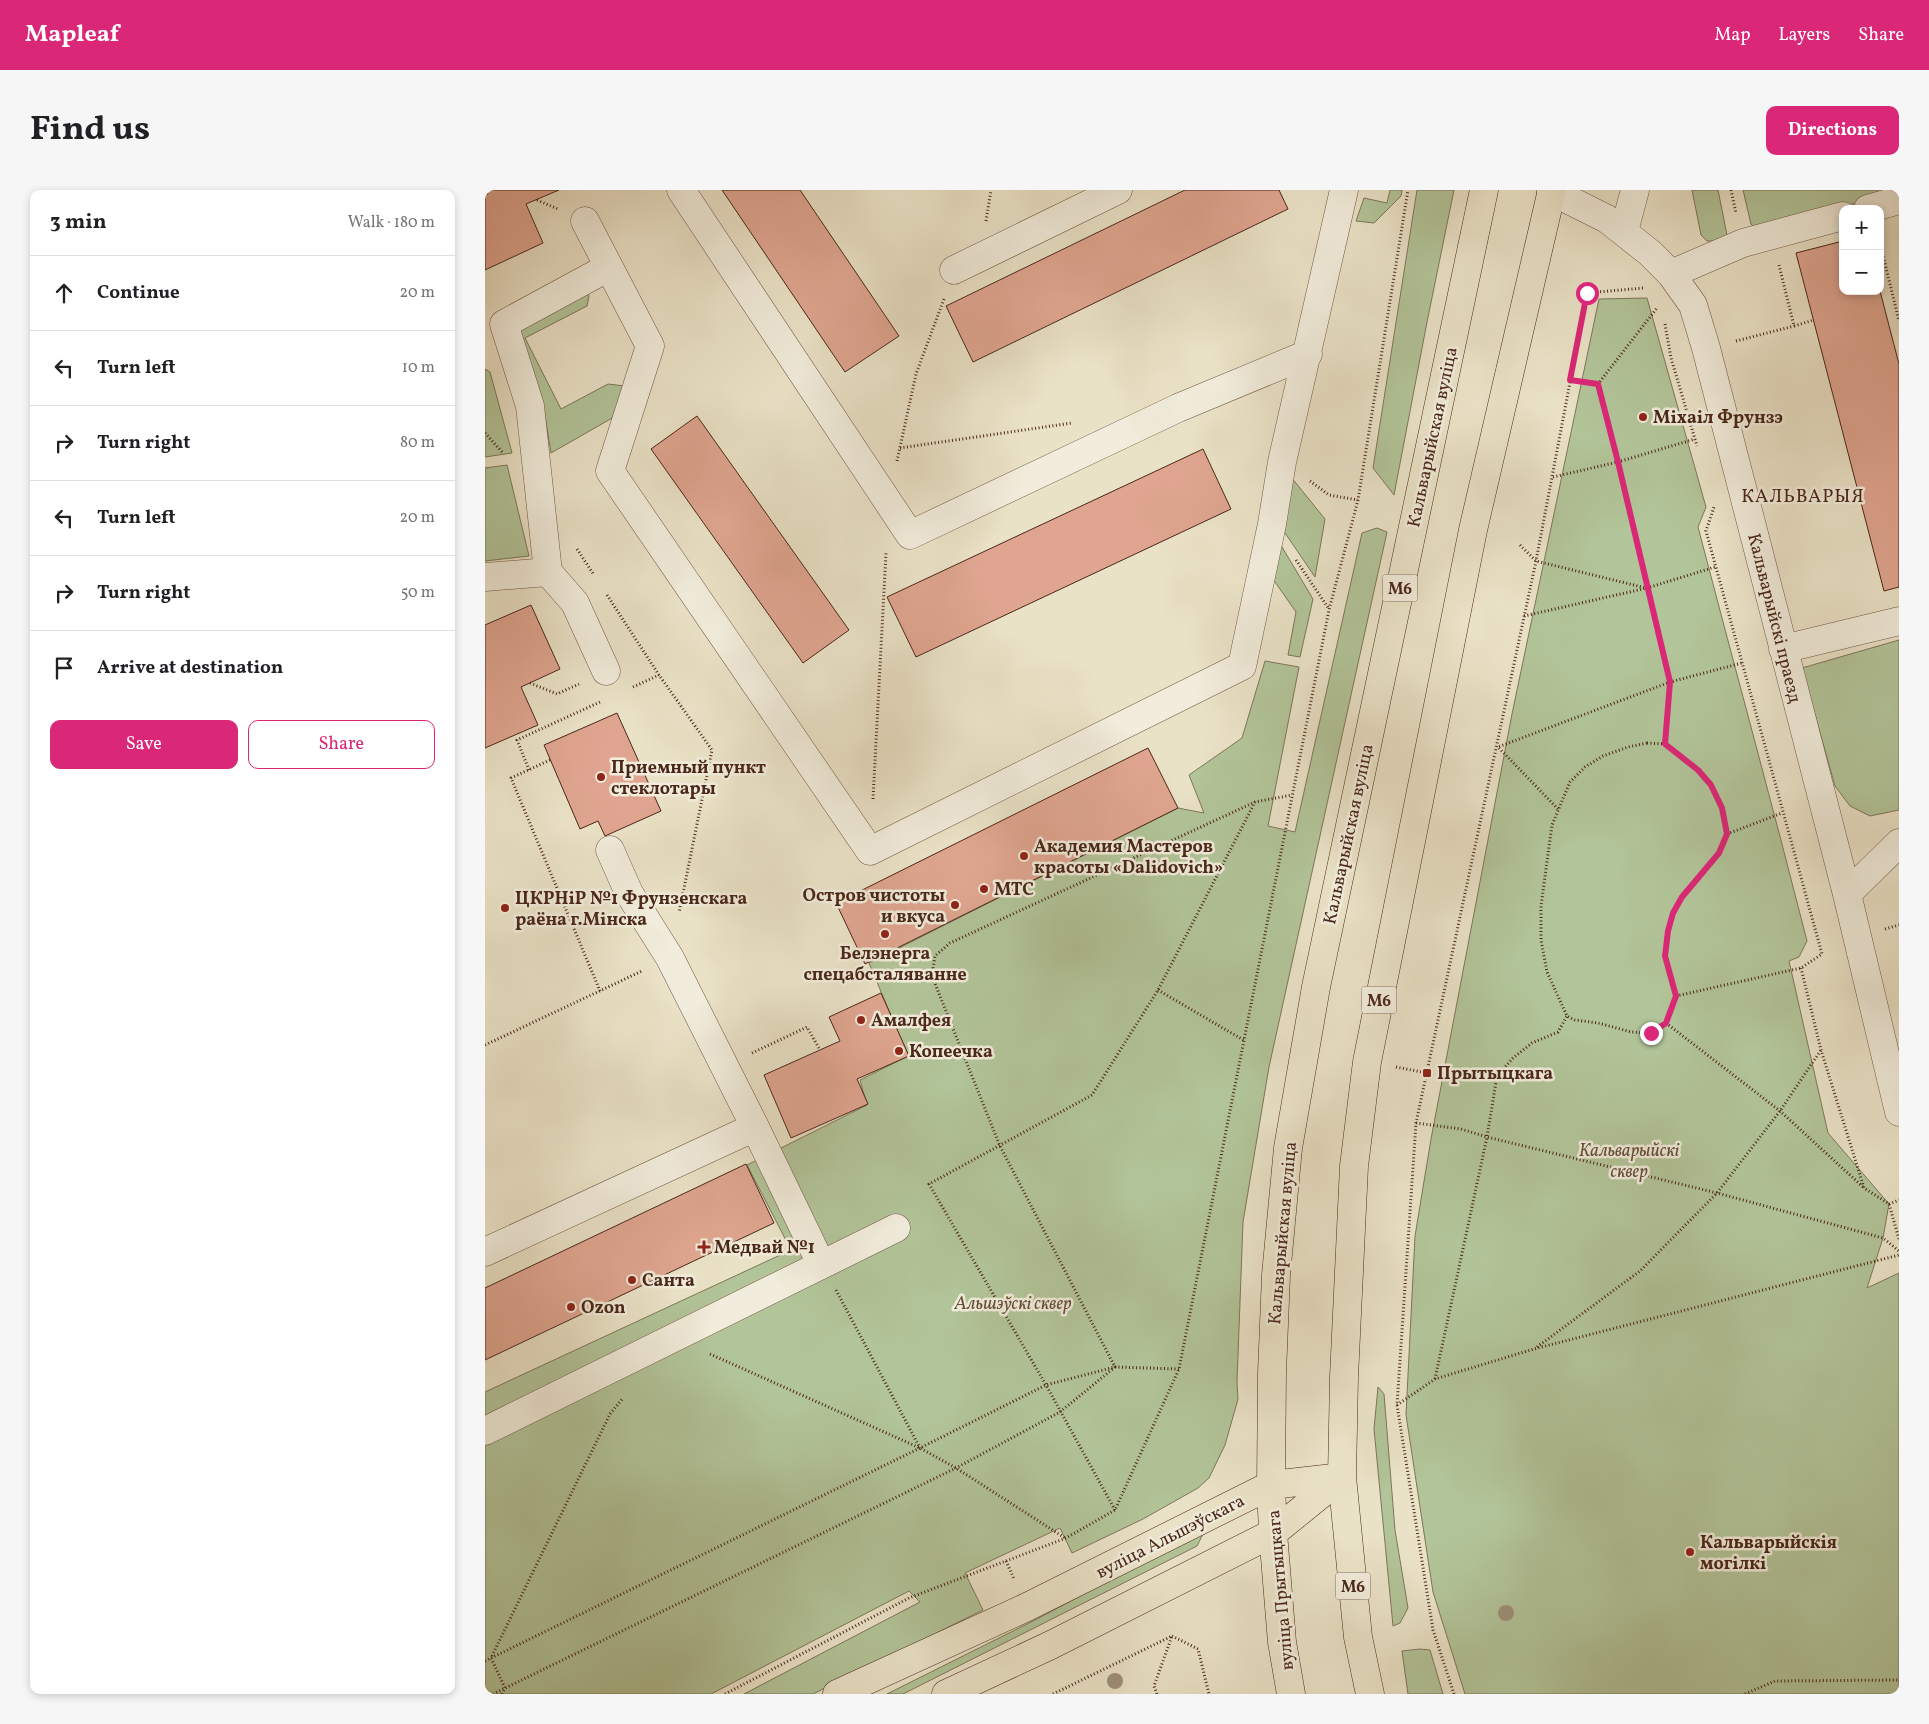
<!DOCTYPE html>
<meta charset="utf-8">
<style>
:root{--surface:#fff;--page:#f6f6f6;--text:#202124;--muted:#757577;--line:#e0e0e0;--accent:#db2777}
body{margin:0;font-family:Vollkorn,serif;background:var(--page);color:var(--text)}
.controls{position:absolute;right:15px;top:15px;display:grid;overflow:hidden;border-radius:10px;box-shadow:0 2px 8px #0003}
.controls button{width:45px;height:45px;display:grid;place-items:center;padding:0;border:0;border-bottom:1px solid var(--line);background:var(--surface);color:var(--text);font:25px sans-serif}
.stop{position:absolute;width:15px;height:15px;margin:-11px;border:4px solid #db2777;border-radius:50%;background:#fff}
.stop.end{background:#db2777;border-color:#fff;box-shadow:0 1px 5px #0008}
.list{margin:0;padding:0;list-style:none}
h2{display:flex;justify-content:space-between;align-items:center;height:65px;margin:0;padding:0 20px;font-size:21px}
h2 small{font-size:16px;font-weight:400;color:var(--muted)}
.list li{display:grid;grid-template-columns:32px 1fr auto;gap:15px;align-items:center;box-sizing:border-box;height:75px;padding:0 20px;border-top:1px solid var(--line)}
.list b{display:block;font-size:19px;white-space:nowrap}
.list em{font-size:16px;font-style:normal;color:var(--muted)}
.actions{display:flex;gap:10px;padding:15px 20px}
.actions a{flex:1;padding:11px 0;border:1px solid var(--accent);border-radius:10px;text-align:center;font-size:18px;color:var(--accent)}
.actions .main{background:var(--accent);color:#fff}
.icon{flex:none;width:28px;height:28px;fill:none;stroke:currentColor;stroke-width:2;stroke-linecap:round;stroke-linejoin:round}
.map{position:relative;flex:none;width:1414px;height:1504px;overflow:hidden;border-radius:10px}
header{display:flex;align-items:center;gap:30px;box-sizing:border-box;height:70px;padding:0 25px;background:var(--accent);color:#fff}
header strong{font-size:24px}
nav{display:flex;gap:28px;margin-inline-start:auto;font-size:18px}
.intro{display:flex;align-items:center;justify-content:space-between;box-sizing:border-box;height:120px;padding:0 30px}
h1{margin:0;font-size:35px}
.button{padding:12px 22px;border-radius:10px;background:var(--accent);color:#fff;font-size:18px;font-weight:700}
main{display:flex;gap:30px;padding:0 30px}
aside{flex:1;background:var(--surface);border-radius:10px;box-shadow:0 2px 8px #0003}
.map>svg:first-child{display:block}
</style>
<header>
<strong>Mapleaf</strong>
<nav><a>Map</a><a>Layers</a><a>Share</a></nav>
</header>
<div class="intro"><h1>Find us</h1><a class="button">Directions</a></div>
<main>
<aside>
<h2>3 min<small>Walk · 180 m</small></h2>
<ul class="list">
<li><svg class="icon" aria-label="ahead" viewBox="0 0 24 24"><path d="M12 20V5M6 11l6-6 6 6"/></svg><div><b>Continue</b></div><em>20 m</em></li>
<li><svg class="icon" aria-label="left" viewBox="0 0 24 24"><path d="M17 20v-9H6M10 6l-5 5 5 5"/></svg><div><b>Turn left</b></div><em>10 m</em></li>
<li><svg class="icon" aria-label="right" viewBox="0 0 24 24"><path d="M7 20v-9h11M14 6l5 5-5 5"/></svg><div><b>Turn right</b></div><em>80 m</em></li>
<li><svg class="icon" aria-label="left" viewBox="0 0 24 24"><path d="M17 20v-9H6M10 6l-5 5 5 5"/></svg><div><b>Turn left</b></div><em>20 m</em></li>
<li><svg class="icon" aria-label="right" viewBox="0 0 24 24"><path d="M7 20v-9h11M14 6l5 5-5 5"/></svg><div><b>Turn right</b></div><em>50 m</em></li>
<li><svg class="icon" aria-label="arrive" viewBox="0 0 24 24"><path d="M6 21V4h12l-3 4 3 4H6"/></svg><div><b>Arrive at destination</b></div></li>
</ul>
<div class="actions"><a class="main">Save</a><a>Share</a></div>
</aside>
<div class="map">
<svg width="1414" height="1504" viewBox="0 0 1414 1504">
<rect width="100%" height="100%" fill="#eae2c7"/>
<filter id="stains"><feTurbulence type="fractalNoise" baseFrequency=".004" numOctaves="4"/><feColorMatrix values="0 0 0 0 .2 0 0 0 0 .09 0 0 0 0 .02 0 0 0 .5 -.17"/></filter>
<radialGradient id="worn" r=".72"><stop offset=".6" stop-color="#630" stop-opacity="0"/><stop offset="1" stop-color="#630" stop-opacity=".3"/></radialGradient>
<!-- green -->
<path fill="#b2c499" stroke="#7e7659" d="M905,0H917L916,6L889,33L871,31L879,8L902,13Z
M932,0H969L942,132L909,305L888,278Z
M1207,0H1233L1242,45L1229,51H1222L1216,45Z
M1258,0H1414V1L1278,40H1271L1266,34Z
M100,96L104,106L102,116L40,148L76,219L123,194L140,196L129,227L66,263L59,220L33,161L34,135Z
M1162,108L1221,317L1213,337C1249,475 1287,613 1322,751L1314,767L1304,771L1343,943L1404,1014L1398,1048L1382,1098L1414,1083V1504H980L948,1402L921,1225L930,1046L946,949L1027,524L1114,109Z
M0,179L5,182L27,263L0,267Z
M22,275L44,366L0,371V278Z
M806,287L840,329L830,387L798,340Z
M892,338L902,342L784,877L758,1032L752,1192L753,1209L740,1255L724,1288L713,1298L658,1329L587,1363L575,1338L480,1383L498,1420L328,1504H259L435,1412L424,1401L226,1504H0V1202L306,1060L262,975L382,915L375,890L423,866L384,773L693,618L719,623L704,585L757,548L780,471L814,477L783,636L810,642L877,343Z
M794,352L828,409L815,467L803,465L811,422L788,389Z
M1414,450V620L1385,626L1365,616L1350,596L1317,478Z
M893,1197L899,1204L910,1340L923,1418L915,1433L908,1436L889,1239Z
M718,1344L712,1356L418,1504H402L548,1431L708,1346Z
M935,1459L945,1460L958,1504H923L917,1461Z"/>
<!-- building -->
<path fill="#dfa590" stroke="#4a2719" d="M1,0H74L41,14L58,53L0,80V5L3,4Z
M237,0H315L414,146L360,182Z
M700,0H794L803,19L488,172L461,116Z
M1358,51V101H1395L1414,174V397L1399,401L1311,63Z
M212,226L364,440L318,473L166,259Z
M718,259L746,319L431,467L402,407Z
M46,415L75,479L36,497L53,535L0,558V435Z
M132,523L176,621L120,646L113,631L95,639L59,555Z
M663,558L693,618L380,774L351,713Z
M396,803L424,866L372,889L383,914L306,948L279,885L355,851L344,827Z
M261,974L289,1033L0,1170V1098Z"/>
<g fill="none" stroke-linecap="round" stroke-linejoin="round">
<!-- minor casing -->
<g stroke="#725644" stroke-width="29">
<path id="minor" d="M196,0L425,345L693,218L823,164
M1066,1L1122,29L1165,63L1186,84L1208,115L1221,158L1362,704L1414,922
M1383,19L1414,10
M100,31L165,156L125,281L385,661L757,476L787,334L797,272L859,0
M1139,41L1150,0
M469,80L633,0
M1186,84L1258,53L1358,26
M63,382L90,413L121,481
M0,387L63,382L45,216L19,134L124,77
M1298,459L1414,431
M1362,704L1414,653
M270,937L336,1074
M0,1062L270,937L185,768L144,703L125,660
M0,1241L411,1038"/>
</g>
<!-- major casing -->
<g stroke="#4a2719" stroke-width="29">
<path id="major" d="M352,1504L542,1417L786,1295L857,1287
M461,1504L566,1455L788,1343L857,1287
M806,1504L797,1452L788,1343L786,1295L787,1183L791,1085L803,958L831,797L999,0
M885,1504L873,1447L857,1287L859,1187L869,976L882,872L988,340L1067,0"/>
</g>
<!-- path -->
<path stroke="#4a2719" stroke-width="3" stroke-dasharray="1 2.5" stroke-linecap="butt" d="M1246,0L1251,23
M52,10L73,19
M501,31L506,0
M1395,53L1414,131
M1294,75L1309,136L1329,130
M1180,134L1186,168L1212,256
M1251,151L1309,136
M1085,189L1113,194L1172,118
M1113,194L1133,272L1185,492L1180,554
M0,243L18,263
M415,258L587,233
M412,271L431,184L459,109
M1068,287L1133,272L1210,249
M825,291L844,305L873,310
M1035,355L1051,371L1161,398
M92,359L109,385
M811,370L844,419
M122,405L174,485L227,560L194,723
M1039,426L1162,398L1230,377
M45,493L72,504L94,494
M148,497L174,485
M1162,553L1180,554L1213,580L1225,595L1237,618L1242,644L1234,663L1197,707L1188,723L1183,741L1180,766L1191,806L1181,833L1166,843L1146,842L1113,833L1090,830L1082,826L1062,782L1056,750V716L1067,635L1085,592L1100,577L1118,566L1143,557Z
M65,570L26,588L115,801
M44,580L32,550L115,512
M388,609L401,363
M1073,619L1013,557L1185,492L1257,473
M1242,644L1297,623
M1400,739L1414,735
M1316,778L1336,860L1379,998L1404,1014L1414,1049
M673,800L760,851
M1191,806L1316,778L1337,764L1221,341L1229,317
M1181,833L1295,921L1378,997
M0,855L157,781
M267,863L322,837L335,860
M911,877L942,883
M931,933L976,939L1002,947L1232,1003L1398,1048L1414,1061
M1404,1014L1414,1010
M351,1100L435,1258
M1052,1157L1155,1081L1232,1003L1295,921L1336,860
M225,1164L435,1258L471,1278L580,1348
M950,1189L1002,947L1012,886L1028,868L1047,853L1073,842L1082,826
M912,1215L950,1189L1049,1159L1414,1065
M630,1320L561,1195L444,994L607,905L673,800L770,612L807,605
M521,1371L529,1389
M687,1446L713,1459L724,1504
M0,1471L435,1258L561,1195L630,1177L694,1179
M8,1504L471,1278L575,1222L630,1177L515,956L447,786L450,766L465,753L770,612
M17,1504L20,1498L6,1468L125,1224L138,1208
M240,1504L424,1408L581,1348L630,1320L694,1179L844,420L873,310L923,0
M568,1504L687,1446
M672,1504L669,1496L687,1446
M969,1504L948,1440L912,1215L931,933L1051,371L1102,103L1158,98
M1260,1504L1290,1491L1414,1490"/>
<!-- minor -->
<use href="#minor" stroke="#f1ecdb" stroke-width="28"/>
<!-- major -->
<use href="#major" stroke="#eae2c7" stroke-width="28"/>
</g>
<!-- trees -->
<g fill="#a09179">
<circle cx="1021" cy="1423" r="8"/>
<circle cx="630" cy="1491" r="8"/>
</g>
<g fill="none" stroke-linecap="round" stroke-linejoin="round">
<!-- route -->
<path stroke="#db2777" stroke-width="6" d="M1102,103L1085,190L1113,194L1133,272L1185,492L1180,554L1213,580L1226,595L1237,618L1242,644L1234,663L1197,707L1188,723L1183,741L1180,766L1191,806L1181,833L1166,843"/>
</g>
<!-- markers -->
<g fill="#8f2418" stroke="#f1ecdb" stroke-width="2">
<circle cx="1158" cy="227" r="5"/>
<circle cx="116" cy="587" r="5"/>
<circle cx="539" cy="666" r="5"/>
<circle cx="499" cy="699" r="5"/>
<circle cx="470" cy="715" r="5"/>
<circle cx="20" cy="718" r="5"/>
<circle cx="400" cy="744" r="5"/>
<circle cx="376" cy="830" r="5"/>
<circle cx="414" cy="861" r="5"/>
<rect x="937" y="878" width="10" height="10" rx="2.5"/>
<path d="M216.5 1049.5h5v5h5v5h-5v5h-5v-5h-5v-5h5z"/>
<circle cx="147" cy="1090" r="5"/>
<circle cx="86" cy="1117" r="5"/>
<circle cx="1205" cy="1362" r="5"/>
</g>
<g text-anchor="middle" stroke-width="5" stroke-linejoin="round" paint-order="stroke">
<!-- shield labels -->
<g fill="#f1ecdb" stroke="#7c6253" stroke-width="1">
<rect x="897.5" y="384.5" width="35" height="27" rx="4"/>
<rect x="876.5" y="796.5" width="35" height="27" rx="4"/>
<rect x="850.5" y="1382.5" width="35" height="27" rx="4"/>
</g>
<g font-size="16" font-weight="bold" fill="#4a2719">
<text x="915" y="404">М6</text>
<text x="894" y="816">М6</text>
<text x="868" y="1402">М6</text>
</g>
<!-- poi labels -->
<g font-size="18" font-weight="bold" fill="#4a2719" stroke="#f1ecdb" text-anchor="start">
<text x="1168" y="233">Міхаіл Фрунзэ</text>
<text x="126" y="583">Приемный пункт<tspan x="126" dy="21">стеклотары</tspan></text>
<text x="549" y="662">Академия Мастеров<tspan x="549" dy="21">красоты «Dalidovich»</tspan></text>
<text x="509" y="705">МТС</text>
<text x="460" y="711" text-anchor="end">Остров чистоты<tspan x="460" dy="21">и вкуса</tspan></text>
<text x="30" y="714">ЦКРНіР №1 Фрунзенскага<tspan x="30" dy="21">раёна г.Мінска</tspan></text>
<text x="400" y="769" text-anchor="middle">Белэнерга<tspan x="400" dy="21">спецабсталяванне</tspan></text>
<text x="386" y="836">Амалфея</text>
<text x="424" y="867">Копеечка</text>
<text x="952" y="889">Прытыцкага</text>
<text x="229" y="1063">Медвай №1</text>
<text x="157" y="1096">Санта</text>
<text x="96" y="1123">Ozon</text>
<text x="1215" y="1358">Кальварыйскія<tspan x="1215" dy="21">могілкі</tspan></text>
</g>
<!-- street labels -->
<g font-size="18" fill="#4a2719" stroke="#f1ecdb">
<text transform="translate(947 247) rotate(-78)" y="6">Кальварыйская вуліца</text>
<text transform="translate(1290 428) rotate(76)" y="6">Кальварыйскі праезд</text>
<text transform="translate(863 644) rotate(-78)" y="6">Кальварыйская вуліца</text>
<text transform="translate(797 1043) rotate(-85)" y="6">Кальварыйская вуліца</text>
<text transform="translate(685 1346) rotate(-27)" y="6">вуліца Альшэўскага</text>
<text transform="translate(795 1400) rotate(-95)" y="6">вуліца Прытыцкага</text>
</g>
<!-- park labels -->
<g font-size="18" font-style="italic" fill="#644e39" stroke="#f1ecdb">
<text x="1144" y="966">Кальварыйскі<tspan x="1144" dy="21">сквер</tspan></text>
<text x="528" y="1119">Альшэўскі сквер</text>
</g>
<!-- neighbourhood labels -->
<g font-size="19" letter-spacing="1" fill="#4a2719" stroke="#f1ecdb">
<text x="1318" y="312">КАЛЬВАРЫЯ</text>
</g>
</g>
<rect width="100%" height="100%" filter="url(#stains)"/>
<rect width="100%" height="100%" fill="url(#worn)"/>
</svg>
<div class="controls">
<button>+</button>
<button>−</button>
</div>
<div class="stop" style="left:1102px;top:103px"></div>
<div class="stop end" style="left:1166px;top:843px"></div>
</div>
</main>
